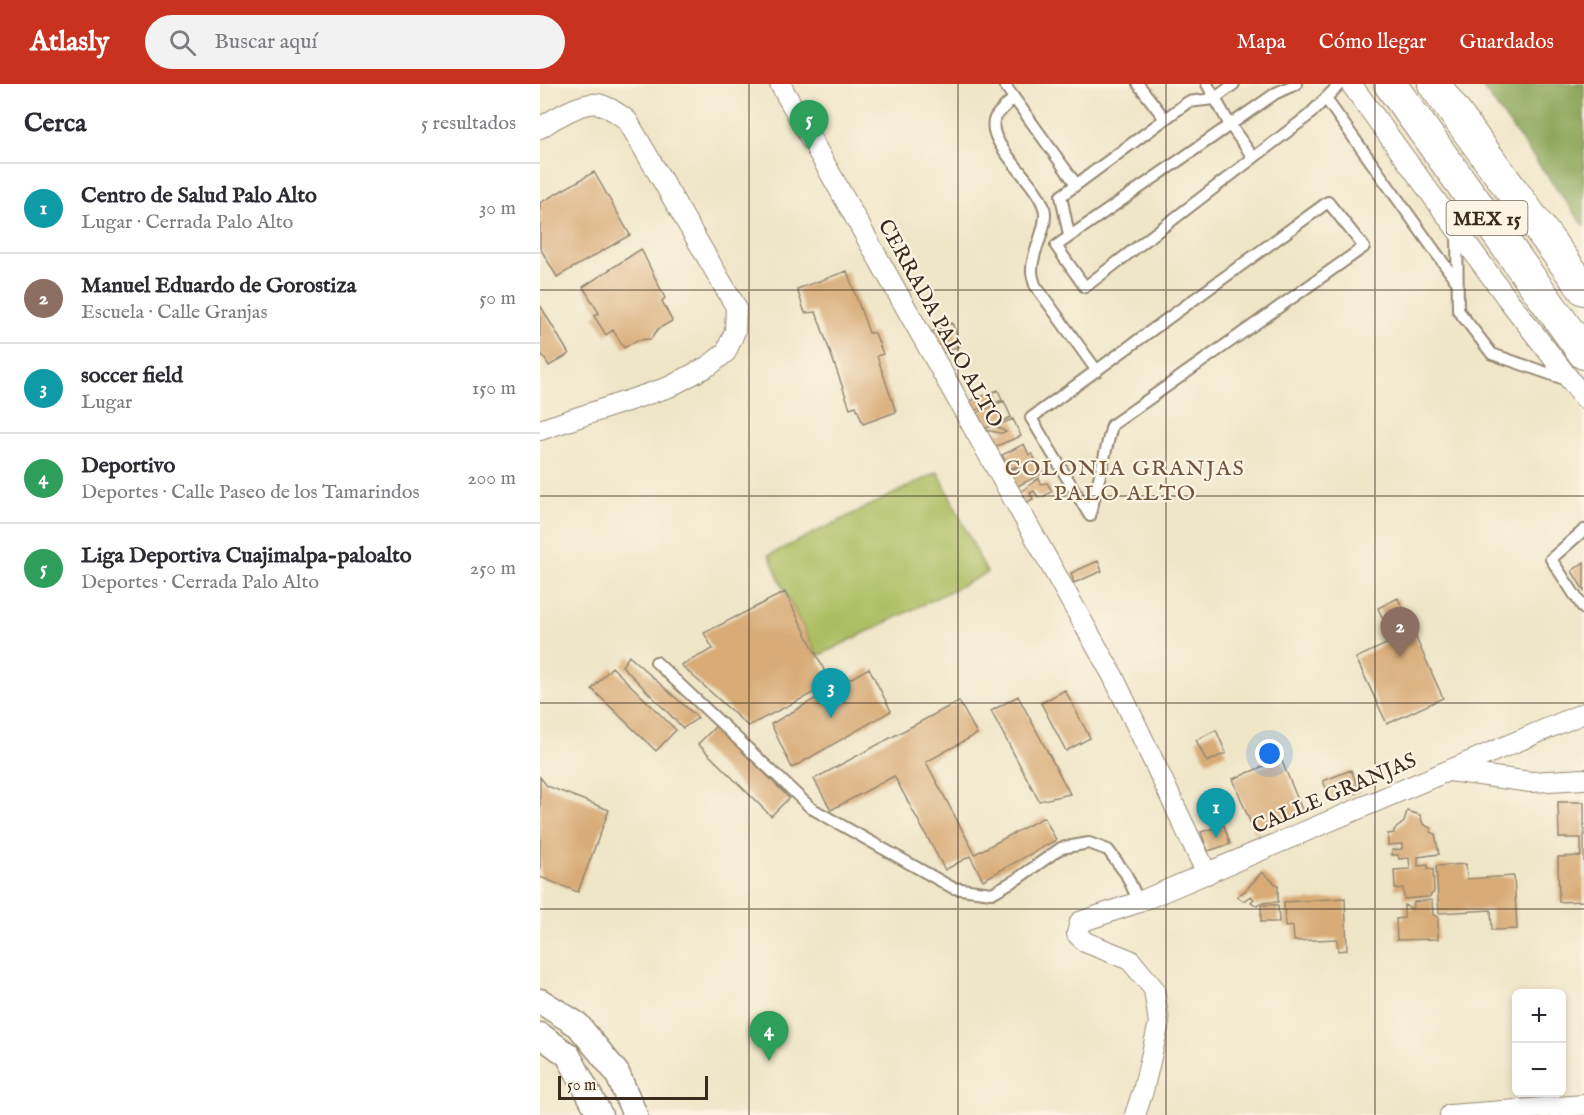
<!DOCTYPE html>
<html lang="es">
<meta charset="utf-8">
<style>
:root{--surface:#fff;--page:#f2f2f3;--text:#2b2b33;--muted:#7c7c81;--line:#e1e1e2;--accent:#c8321e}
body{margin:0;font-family:"IM FELL English",serif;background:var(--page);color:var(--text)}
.controls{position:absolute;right:18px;bottom:18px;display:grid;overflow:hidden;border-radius:9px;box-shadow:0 3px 9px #0003}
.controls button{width:54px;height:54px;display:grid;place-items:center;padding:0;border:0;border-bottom:2px solid var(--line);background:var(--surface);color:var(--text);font:30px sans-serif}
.scale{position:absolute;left:18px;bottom:15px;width:150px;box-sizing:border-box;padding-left:6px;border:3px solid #3b2a1e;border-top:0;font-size:16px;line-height:21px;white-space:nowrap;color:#3b2a1e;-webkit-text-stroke:4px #fcf5e5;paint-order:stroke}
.you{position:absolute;left:730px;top:670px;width:21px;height:21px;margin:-15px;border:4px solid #fff;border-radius:50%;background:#1a73e8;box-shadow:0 0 0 9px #1a73e833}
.badge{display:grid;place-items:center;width:39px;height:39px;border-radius:50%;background:var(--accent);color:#fff;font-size:20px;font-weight:700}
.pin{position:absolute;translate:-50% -50px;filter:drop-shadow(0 2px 3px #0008)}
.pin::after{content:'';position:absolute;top:32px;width:21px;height:18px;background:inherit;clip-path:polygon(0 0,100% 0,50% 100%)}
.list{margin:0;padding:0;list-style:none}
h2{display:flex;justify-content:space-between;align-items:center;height:78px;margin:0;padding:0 24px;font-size:26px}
h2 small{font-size:20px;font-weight:400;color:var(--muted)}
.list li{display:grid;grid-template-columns:39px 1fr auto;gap:18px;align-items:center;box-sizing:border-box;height:90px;padding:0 24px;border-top:2px solid var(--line)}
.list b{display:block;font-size:22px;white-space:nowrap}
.list p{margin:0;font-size:20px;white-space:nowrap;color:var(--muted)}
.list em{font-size:20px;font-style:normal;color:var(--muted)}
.icon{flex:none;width:33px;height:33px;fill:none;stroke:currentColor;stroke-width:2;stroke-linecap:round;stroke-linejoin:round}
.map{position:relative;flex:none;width:1044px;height:1031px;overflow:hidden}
header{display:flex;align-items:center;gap:36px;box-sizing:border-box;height:84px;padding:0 30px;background:var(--accent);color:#fff}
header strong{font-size:28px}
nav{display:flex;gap:33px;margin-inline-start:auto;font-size:21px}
.search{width:420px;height:54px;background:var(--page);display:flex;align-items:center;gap:15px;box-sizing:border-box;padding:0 21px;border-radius:33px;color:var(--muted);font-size:22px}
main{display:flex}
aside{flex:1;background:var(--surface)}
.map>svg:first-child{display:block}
</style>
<header>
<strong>Atlasly</strong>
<div class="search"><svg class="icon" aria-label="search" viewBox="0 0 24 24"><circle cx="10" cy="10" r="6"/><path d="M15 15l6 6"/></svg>Buscar aquí</div>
<nav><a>Mapa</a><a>Cómo llegar</a><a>Guardados</a></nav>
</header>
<main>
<aside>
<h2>Cerca<small>5 resultados</small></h2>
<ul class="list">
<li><span class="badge" style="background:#0f9aa8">1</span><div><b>Centro de Salud Palo Alto</b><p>Lugar · Cerrada Palo Alto</p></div><em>30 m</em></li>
<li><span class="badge" style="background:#8d6e63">2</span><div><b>Manuel Eduardo de Gorostiza</b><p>Escuela · Calle Granjas</p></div><em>50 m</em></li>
<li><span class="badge" style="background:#0f9aa8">3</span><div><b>soccer field</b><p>Lugar</p></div><em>150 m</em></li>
<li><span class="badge" style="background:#2e9e5b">4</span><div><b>Deportivo</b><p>Deportes · Calle Paseo de los Tamarindos</p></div><em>200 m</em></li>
<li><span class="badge" style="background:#2e9e5b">5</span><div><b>Liga Deportiva Cuajimalpa-paloalto</b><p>Deportes · Cerrada Palo Alto</p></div><em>250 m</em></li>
</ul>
</aside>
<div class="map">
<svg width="1044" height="1031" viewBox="0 0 1044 1031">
<rect width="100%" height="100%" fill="#fcf5e5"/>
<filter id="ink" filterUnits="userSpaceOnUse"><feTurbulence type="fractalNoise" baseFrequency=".0167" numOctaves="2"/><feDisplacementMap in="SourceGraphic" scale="12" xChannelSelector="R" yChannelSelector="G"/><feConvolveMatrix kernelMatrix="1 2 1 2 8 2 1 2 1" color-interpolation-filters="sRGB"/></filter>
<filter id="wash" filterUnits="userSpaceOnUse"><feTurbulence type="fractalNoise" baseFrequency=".008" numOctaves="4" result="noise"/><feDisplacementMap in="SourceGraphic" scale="24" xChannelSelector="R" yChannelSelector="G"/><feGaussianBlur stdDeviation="1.35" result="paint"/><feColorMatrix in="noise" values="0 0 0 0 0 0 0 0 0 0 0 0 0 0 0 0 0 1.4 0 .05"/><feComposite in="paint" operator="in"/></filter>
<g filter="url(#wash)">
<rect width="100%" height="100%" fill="#efe5c7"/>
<!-- green -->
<path fill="#abbd61" stroke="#737440" stroke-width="1.5" d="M398,388L447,489L278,572L245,508L229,471Z"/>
<!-- forest -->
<path fill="#88a457" stroke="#62673a" stroke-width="1.5" d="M940,0H1044V142Z"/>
<g id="blocks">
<!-- building -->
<path fill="#d8ab77" d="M54,88L90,151L17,193L0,164V119Z
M101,165L125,214L122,217L132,237L118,245L111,255L97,256L84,264L73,246L66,251L54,232L59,229L43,203Z
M307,187L329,249H335L343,270L337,272L356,328L323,340L316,322L310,324L276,228L265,229L257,205Z
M0,221L29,270L9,282L1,269L0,270Z
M412,239L421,261L394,273L385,251Z
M458,306L462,316L434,327L430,317Z
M464,317L471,333L442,346L434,330Z
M473,335L481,352L454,363L446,346L460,349L466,348L456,342Z
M484,360L489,371L492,370L503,389L476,403L469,387L479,382V381L469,385L462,371Z
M499,394L500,400L507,399L512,407L503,413H498L494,407L490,409L493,415L484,420L482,416L485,413L483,410L479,412V409Z
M558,477L562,487L534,499L531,489Z
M1044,478V507L1032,487Z
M245,508L291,600L208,642L141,581L173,565L164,549Z
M858,514L903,614L847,640L816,574L853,557L838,524Z
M89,572L158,634L143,644L82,582Z
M72,583L136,646L116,667L52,605Z
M329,584L351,627L252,684L231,640Z
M525,606L550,654L526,667L501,619Z
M478,612L530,710L499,717L451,627Z
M419,617L437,650L386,678L435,770L504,733L516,756L443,796L430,772L405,786L354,692L291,726L274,695Z
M177,641L249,714L231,732L158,660Z
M676,646L686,669L667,678L656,656Z
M741,675L763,728L714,748L693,695Z
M811,686L820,707L792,718L783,697Z
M0,693L7,702L69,726L38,808L0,793Z
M1018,718H1044V817L1019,818L1018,773L1041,772V754H1019Z
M867,727L880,731L883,740L892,745L890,748L895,750L899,770L878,773V782L888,781V785H893L894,808L889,813L864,815L863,804L855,805L854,786L870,785L869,774L859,775L858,771H852V766L862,765V760L848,761V750L854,749V746L864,738Z
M684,741L690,760L668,767L661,748Z
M926,780L927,795L974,792L977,845L952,846L951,826L899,829L896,782Z
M722,788L738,802V818L720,819L717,822L711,818L714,815L711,812L703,817L697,812L705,807Z
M805,814L807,866L798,867L797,855L754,857L753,842L745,843L744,818Z
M892,816L893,831L898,833V855L857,856L856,835L864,834V821L872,825L874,818Z
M721,821H738L739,838H721Z"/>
</g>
</g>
<g filter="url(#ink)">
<use href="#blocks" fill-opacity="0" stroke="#958872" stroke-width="1.5"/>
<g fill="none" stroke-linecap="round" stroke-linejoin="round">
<!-- service casing -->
<g stroke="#958872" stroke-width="14">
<path id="service" d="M464,0L536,100
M598,0L625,35
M667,0L690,41L713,73
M756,0L736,9L516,162L545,203L768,32L800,0
M474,14C468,20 459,27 455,34C443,60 503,101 505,129C506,149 491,169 492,187C492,192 494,197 495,201L557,287
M786,15L917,198
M788,118L824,163L572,341L550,432L491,334Z
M917,148L918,226L952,270L1027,296
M529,151L521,112L648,18L674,15L694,0
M1044,446L1011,475L1044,525
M116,578L271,724L413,804L452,809L477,795L521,764L549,759L568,766L586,790L599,818"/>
</g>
<!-- minor casing -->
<g stroke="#958872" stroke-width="22">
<path id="minor" d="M240,0L573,592L667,790
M811,0L966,213L1044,314
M0,44C13,35 43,17 58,20C69,22 78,30 87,36L196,223L195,247L186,268L170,281L129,303L0,346
M909,687L991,698L1044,695
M595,1031L603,1007L619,939L614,905L590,876L545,858L537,850L540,838L599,818L1044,629
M910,1031L1044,1021"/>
</g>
<!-- tertiary casing -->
<g stroke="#958872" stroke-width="27">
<path id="tertiary" d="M0,917L38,941L77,989L95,1031
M0,951L28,971L60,1031"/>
</g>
<!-- primary casing -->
<g stroke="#958872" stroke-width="34">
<path id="primary" d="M850,0L1044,269
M894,0L1044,205"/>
</g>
<!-- service -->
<use href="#service" stroke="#fff" stroke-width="10"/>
<!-- minor -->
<use href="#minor" stroke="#fff" stroke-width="20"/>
<!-- tertiary -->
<use href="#tertiary" stroke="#fff" stroke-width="24"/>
<!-- primary -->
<use href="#primary" stroke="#fff" stroke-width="32"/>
</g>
</g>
<!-- grid -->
<path fill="none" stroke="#3b2a1e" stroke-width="1.5" stroke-opacity="0.55" d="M209,0V1031M418,0V1031M626,0V1031M835,0V1031M0,206H1044M0,412H1044M0,619H1044M0,825H1044"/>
<g text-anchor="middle" stroke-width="4.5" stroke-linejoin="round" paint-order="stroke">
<!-- shield labels -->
<rect fill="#fcf5e5" stroke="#75675a" stroke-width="1.5" x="906.5" y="117" width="81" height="34" rx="4.5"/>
<g font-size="20" font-weight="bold" fill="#3b2a1e">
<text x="947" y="141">MEX 15</text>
</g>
<!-- street labels -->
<g font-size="21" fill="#3b2a1e" stroke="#fcf5e5">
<text transform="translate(401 239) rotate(61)" y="7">CERRADA PALO ALTO</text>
<text transform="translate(794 709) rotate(-23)" y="7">CALLE GRANJAS</text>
</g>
<!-- neighbourhood labels -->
<g font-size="22" letter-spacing="1.5" fill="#72573d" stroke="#fcf5e5">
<text x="585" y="391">COLONIA GRANJAS<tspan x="585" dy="25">PALO ALTO</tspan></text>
</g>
</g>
</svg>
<div class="controls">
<button>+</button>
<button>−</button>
</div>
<div class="scale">50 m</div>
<div class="you"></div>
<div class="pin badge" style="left:676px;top:754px;background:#0f9aa8">1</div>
<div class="pin badge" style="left:860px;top:573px;background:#8d6e63">2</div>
<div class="pin badge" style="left:291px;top:634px;background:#0f9aa8">3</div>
<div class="pin badge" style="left:229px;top:977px;background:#2e9e5b">4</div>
<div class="pin badge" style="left:269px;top:66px;background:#2e9e5b">5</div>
</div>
</main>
